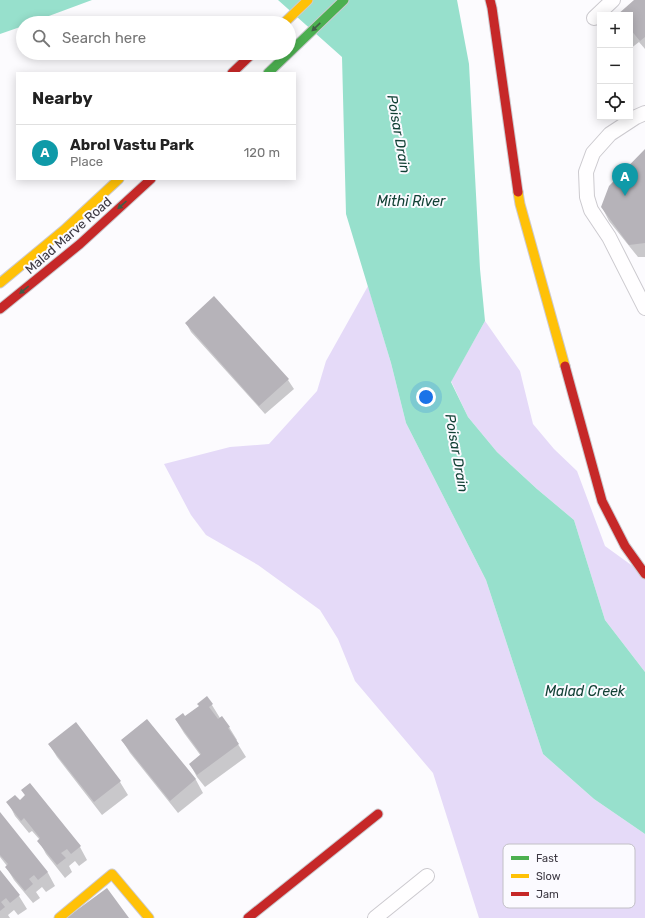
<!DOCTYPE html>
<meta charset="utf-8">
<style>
:root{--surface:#fff;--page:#f2f2f2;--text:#222;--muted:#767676;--line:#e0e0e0;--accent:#b45309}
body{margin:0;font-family:Rubik,sans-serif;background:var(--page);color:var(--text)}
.controls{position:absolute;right:12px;top:12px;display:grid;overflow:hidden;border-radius:0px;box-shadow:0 2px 10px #0003}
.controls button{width:36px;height:36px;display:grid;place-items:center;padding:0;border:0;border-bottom:1px solid var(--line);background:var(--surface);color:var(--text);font:20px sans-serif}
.you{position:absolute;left:426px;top:397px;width:14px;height:14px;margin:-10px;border:3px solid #fff;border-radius:50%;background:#1a73e8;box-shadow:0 0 0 6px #1a73e833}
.badge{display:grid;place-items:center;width:26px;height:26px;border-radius:50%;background:var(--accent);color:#fff;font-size:13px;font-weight:700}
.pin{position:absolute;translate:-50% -33px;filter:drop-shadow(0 1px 2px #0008)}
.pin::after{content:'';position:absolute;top:21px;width:14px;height:12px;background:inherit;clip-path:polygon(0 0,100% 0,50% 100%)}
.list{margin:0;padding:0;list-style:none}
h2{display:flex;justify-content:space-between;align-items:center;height:52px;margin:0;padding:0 16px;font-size:17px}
h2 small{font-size:13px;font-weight:400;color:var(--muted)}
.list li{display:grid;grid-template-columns:26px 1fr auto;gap:12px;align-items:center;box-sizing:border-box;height:56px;padding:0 16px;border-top:1px solid var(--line)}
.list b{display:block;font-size:15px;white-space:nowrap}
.list p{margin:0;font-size:13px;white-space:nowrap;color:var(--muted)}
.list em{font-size:13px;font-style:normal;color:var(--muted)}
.icon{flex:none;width:22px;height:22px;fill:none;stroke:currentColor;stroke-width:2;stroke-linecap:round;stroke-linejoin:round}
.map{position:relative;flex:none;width:645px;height:918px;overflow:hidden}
.search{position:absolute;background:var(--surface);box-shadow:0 2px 10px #0003;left:16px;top:16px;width:280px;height:44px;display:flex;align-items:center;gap:10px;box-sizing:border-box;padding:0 14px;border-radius:22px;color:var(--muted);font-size:15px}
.panel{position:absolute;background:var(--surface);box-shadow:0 2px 10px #0003;left:16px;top:72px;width:280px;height:108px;border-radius:0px}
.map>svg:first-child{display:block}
</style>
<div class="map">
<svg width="645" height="918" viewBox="0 0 645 918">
<rect width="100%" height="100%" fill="#fcfbfe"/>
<!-- green -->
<path fill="#e5daf8" d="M368,286L391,363L406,423L486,580L543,754L594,799L645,834V918H479L433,773L355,681L338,639L320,610L258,565L206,535L191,515L164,464L230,447L269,444L317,391L326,361Z
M485,321L520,371L533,424L554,449L577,471L605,546L645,575V672L605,620L574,520L537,489L497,452L468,417L451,381Z"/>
<!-- water -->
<path fill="#97e0cc" d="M0,0H92L30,23H23V26L0,34Z
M278,0H457L469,64L480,269L485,321L451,382L468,417L497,452L537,489L574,520L605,620L645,672V834L594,799L543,754L486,580L406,423L391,363L346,214L342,57Z"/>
<!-- shadow -->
<path fill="#0003" d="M636,0H645V49L639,42L630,49V15H619Z
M645,150V257H638L609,221L602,207Z
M186,323L288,380L294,389L265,414L191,332Z
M207,697L220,718L222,717L229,727L237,740L236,741L246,757L205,787L197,777L190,764L201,756L184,733L176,720L185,717L200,707Z
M147,720L196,780L203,793L178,813L130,753L122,740Z
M76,724L120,782L128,795L102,815L57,757L49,744Z
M22,791L80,847L87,860L79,866L75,861L69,866L72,872L65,878L46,854L39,841L40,840L32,831L29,833L15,816L8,802H20L26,796Z
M0,814L48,873L55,886L46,892L42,887L36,892L40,898L33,903L14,880L6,867L7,866L0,857Z
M0,871L19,896L27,909L18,915L14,910L8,915L10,918H0Z"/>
<!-- building -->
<path fill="#b6b3b9" d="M634,0H645V37L640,41L630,29V15H617Z
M645,149V243L629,245L601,207L609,186Z
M214,296L289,379L259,406L185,323Z
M207,696L213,704L209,707L218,719L222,716L230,727L228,728L239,744L197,775L189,764L201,754L175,719L183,713L185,716L199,706L197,704Z
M147,719L196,779L170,801L121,740Z
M76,722L121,781L94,802L48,744Z
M30,783L81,846L71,854L67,849L61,853L66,858L57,865L37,841L40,838L24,818L21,821L6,802L15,795L20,800L25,795L21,790Z
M0,812L48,872L38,880L34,875L29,879L33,884L25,891L5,867L8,864L0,855Z
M0,870L20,895L10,903L6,898L1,902L5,907L0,911Z
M107,888L129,918H66Z"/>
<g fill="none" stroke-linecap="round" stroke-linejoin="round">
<!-- street casing -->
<g stroke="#cccacf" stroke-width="16">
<path id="street" d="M594,18L613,0
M645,113L636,117L610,134L593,153L586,172L587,197L591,210L609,237L645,308
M375,918L427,876"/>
</g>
<!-- fast casing -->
<g stroke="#cccacf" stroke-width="11">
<path id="fast" d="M268,73L344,0"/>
</g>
<!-- slow casing -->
<g stroke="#cccacf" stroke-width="11">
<path id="slow" d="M284,23L308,0
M518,192L520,204L565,366
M0,283L64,230L119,179
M59,918L112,874L149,918"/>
</g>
<!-- jam casing -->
<g stroke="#cccacf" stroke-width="11">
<path id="jam" d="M490,0L492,8L518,192
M232,73L253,53
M0,309L80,244L151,179
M565,366L602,501L625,546L645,574
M248,918L378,814"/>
</g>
<!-- street -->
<use href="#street" stroke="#fffeff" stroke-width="14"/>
<!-- fast -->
<use href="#fast" stroke="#4caf50" stroke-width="9"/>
<!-- slow -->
<use href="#slow" stroke="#ffc107" stroke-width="9"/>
<!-- jam -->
<use href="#jam" stroke="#c62828" stroke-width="9"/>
</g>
<!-- one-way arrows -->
<defs><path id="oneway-solid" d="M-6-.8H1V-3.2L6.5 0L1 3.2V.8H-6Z"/></defs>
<g fill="#415c46">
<use href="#oneway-solid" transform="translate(316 27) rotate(136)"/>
<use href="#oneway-solid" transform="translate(122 205) rotate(138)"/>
<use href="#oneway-solid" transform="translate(24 290) rotate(141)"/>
</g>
<g text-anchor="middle" stroke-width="4" stroke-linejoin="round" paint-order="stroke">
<!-- street labels -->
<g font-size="13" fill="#3c3842" stroke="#fbfaff">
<text transform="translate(68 235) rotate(-41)" y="5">Malad Marve Road</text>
</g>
<!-- water labels -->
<g font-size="14" font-style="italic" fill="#124135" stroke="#fbfaff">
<text transform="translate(399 134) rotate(80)" y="5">Poisar Drain</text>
<text x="411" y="206">Mithi River</text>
<text transform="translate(457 453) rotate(80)" y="5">Poisar Drain</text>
<text x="585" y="696">Malad Creek</text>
</g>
</g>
<!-- legend -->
<rect x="503" y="844" width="132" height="64" rx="6" fill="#fbfaff" stroke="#c2c0c6" stroke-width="1"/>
<rect x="511" y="856" width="18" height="4" fill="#4caf50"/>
<rect x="511" y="874" width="18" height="4" fill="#ffc107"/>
<rect x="511" y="892" width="18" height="4" fill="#c62828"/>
<g font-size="11" fill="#3c3842">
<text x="536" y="862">Fast</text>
<text x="536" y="880">Slow</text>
<text x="536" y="898">Jam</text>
</g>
</svg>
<div class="controls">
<button>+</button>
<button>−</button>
<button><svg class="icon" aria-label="locate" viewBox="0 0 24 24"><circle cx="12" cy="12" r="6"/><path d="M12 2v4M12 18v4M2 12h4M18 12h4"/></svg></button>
</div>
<div class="you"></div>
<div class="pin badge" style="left:625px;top:196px;background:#0f9aa8">A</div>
<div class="search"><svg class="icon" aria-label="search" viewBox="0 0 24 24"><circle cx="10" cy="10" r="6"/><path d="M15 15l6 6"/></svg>Search here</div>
<section class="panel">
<h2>Nearby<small></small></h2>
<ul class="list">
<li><span class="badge" style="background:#0f9aa8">A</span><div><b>Abrol Vastu Park</b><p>Place</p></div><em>120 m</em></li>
</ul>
</section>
</div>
